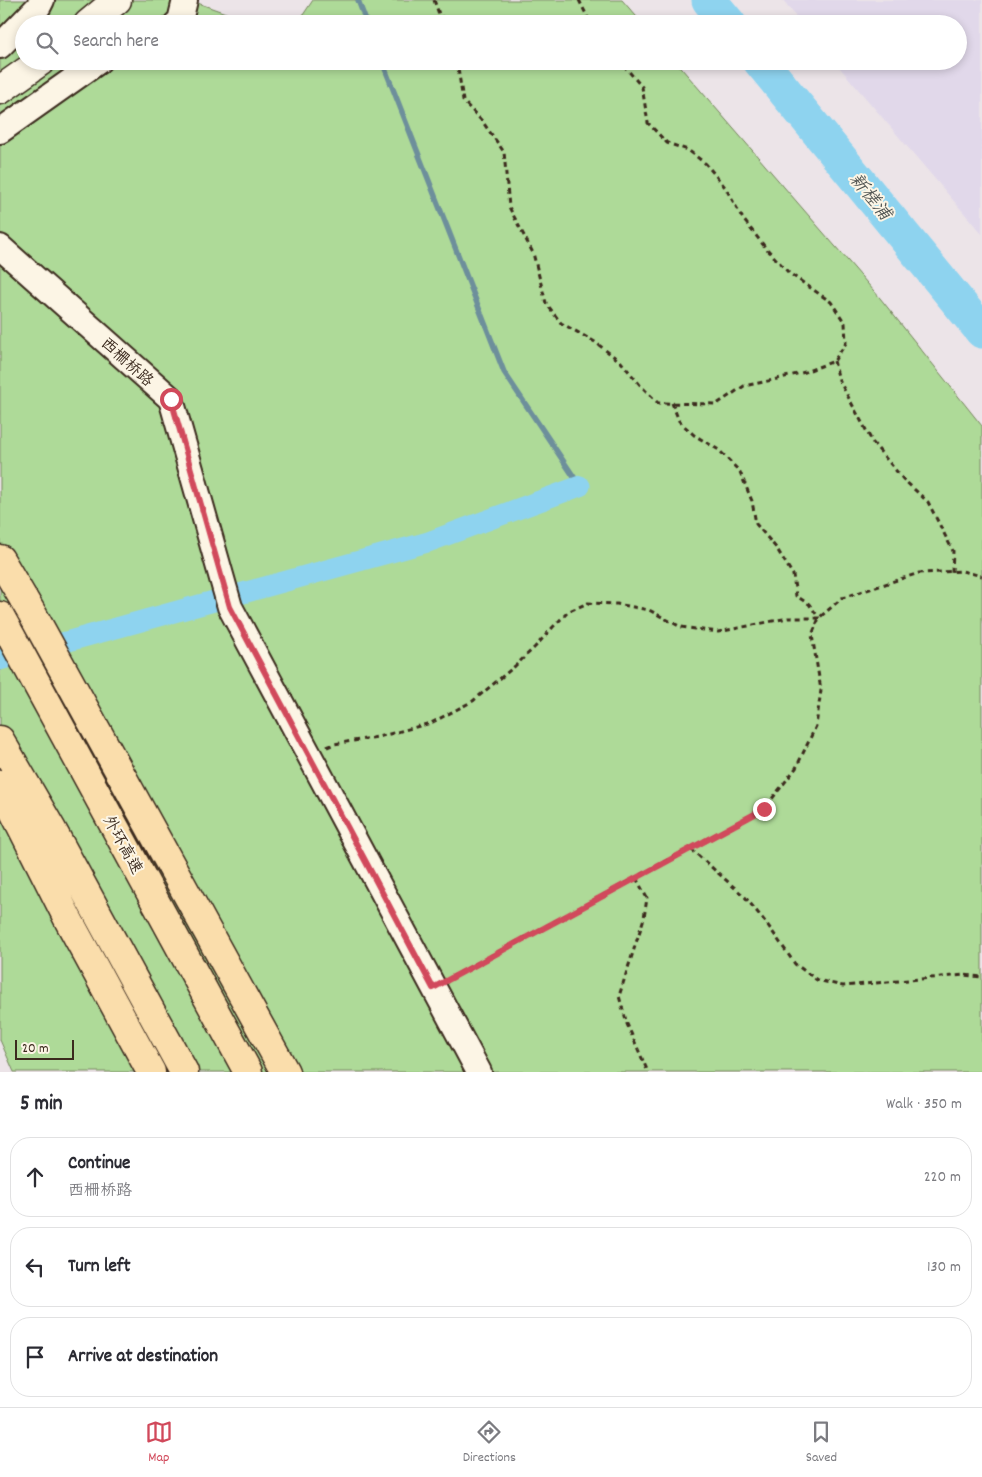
<!DOCTYPE html>
<meta charset="utf-8">
<style>
:root{--surface:#fff;--page:#f7f7f7;--text:#2b2b33;--muted:#7c7c81;--line:#e1e1e2;--accent:#d1495b}
body{margin:0;font-family:Dekko,"LXGW WenKai TC",sans-serif;background:var(--page);color:var(--text)}
.scale{position:absolute;left:15px;bottom:12px;width:59px;box-sizing:border-box;padding-left:5px;border:2px solid #3b2a1e;border-top:0;font-size:14px;line-height:18px;white-space:nowrap;color:#3b2a1e;-webkit-text-stroke:4px #fcf5e5;paint-order:stroke}
.stop{position:absolute;width:15px;height:15px;margin:-11px;border:4px solid #d1495b;border-radius:50%;background:#fff}
.stop.end{background:#d1495b;border-color:#fff;box-shadow:0 1px 5px #0008}
.list{margin:0;padding:0;list-style:none}
h2{display:flex;justify-content:space-between;align-items:center;height:65px;margin:0;padding:0 20px;font-size:21px}
h2 small{font-size:16px;font-weight:400;color:var(--muted)}
.list li{display:grid;grid-template-columns:32px 1fr auto;gap:15px;align-items:center;box-sizing:border-box;height:80px;margin:0 10px 10px;padding:0 10px;border:1px solid var(--line);border-radius:20px}
.list b{display:block;font-size:19px;white-space:nowrap}
.list p{margin:0;font-size:16px;white-space:nowrap;color:var(--muted)}
.list em{font-size:16px;font-style:normal;color:var(--muted)}
.icon{flex:none;width:28px;height:28px;fill:none;stroke:currentColor;stroke-width:2;stroke-linecap:round;stroke-linejoin:round}
.map{position:relative;flex:none;width:982px;height:1072px;overflow:hidden}
.search{position:absolute;background:var(--surface);box-shadow:0 2px 8px #0003;left:15px;right:15px;top:15px;height:55px;display:flex;align-items:center;gap:12px;box-sizing:border-box;padding:0 18px;border-radius:28px;color:var(--muted);font-size:19px}
.sheet{height:335px;background:var(--surface)}
nav{display:flex;justify-content:space-around;align-items:center;box-sizing:border-box;height:70px;border-top:1px solid var(--line);background:var(--surface);font-size:14px;color:var(--muted)}
nav a{display:grid;justify-items:center;gap:2px}
nav .on{color:var(--accent)}
.map>svg:first-child{display:block}
</style>
<div class="map">
<svg width="982" height="1072" viewBox="0 0 982 1072">
<rect width="100%" height="100%" fill="#ece4e8"/>
<filter id="ink" filterUnits="userSpaceOnUse"><feTurbulence type="fractalNoise" baseFrequency=".02" numOctaves="2"/><feDisplacementMap in="SourceGraphic" scale="10" xChannelSelector="R" yChannelSelector="G"/><feConvolveMatrix kernelMatrix="1 2 1 2 8 2 1 2 1" color-interpolation-filters="sRGB"/></filter>
<g filter="url(#ink)">
<!-- built -->
<path fill="#e1d8ea" d="M783,0H982V234L834,61H958V24H802Z"/>
<!-- green -->
<path fill="#aeda98" stroke="#74825b" d="M0,0H189L257,24H24V61H675L880,298L982,426V1072H14L0,1040Z
M313,0H622L643,24H297Z"/>
<g fill="none" stroke-linecap="round" stroke-linejoin="round">
<!-- stream -->
<path stroke="#6d8f9b" stroke-width="5.5" d="M358,0L367,24
M382,61L504,372L580,486"/>
<!-- canal -->
<path stroke="#8ed3ef" stroke-width="21" d="M0,660L428,542L580,486"/>
<!-- river -->
<path stroke="#8ed3ef" stroke-width="35" d="M709,0L729,24
M760,61L982,331"/>
<!-- minor casing -->
<g stroke="#3b2a1e" stroke-width="28">
<path id="minor" d="M176,24L180,21L185,0
M0,46L39,6L42,0
M0,131L99,61
M0,247L171,399L230,607L479,1072"/>
</g>
<!-- tertiary casing -->
<g stroke="#3b2a1e" stroke-width="31">
<path id="tertiary" d="M88,24L117,0
M0,90L41,61"/>
</g>
<!-- motorway casing -->
<g stroke="#3b2a1e" stroke-width="31">
<path id="motorway" d="M0,559L33,615L285,1072
M0,616L248,1072
M0,740L51,828L184,1072
M0,784L69,921L151,1072"/>
</g>
<!-- path -->
<path stroke="#3b2a1e" stroke-width="3" stroke-dasharray="5 4" stroke-linecap="butt" d="M434,0L439,14L448,24
M579,0L591,24
M457,61L463,101L482,121L504,152L509,207L533,253L546,303L561,323L595,342L621,362L641,386L658,403L717,404L744,386L773,380L805,372L834,361L846,343L845,323L831,302L789,273L765,247L743,219L725,187L706,164L688,150L667,143L648,123L642,87L620,61
M834,361L839,380L873,443L903,479L928,502L953,551L952,572
M672,403L679,421L694,435L719,450L740,472L752,501L756,524L777,549L793,575L796,596L809,604L819,618
M327,747L334,744L378,737L431,723L473,701L515,666L535,647L553,627L569,611L588,603L617,604L649,610L681,627L718,632L788,618H819
M691,849L745,897L767,924L795,964L817,980L843,986L964,975L982,977
M636,878L647,898L644,918L619,996L627,1024L648,1072
M451,978L764,809L796,768L816,726L821,690L812,635L819,618L842,598L919,573L962,571L982,576"/>
<!-- minor -->
<use href="#minor" stroke="#fcf5e5" stroke-width="24"/>
<!-- tertiary -->
<use href="#tertiary" stroke="#fcf5e5" stroke-width="28"/>
<!-- motorway -->
<use href="#motorway" stroke="#faddab" stroke-width="28"/>
</g>
</g>
<g fill="none" stroke-linecap="round" stroke-linejoin="round" filter="url(#ink)">
<!-- route -->
<path stroke="#d1495b" stroke-width="6" d="M171,399L230,607L433,988L764,809"/>
</g>
<g text-anchor="middle" stroke-width="4" stroke-linejoin="round" paint-order="stroke">
<!-- street labels -->
<g font-size="16" fill="#3b2a1e" stroke="#fcf5e5">
<text transform="translate(128 361) rotate(42)" y="6">西栅桥路</text>
<text transform="translate(124 844) rotate(61)" y="6">外环高速</text>
</g>
<!-- water labels -->
<g font-size="18" font-style="italic" fill="#505452" stroke="#fcf5e5">
<text transform="translate(871 196) rotate(51)" y="6">新槎浦</text>
</g>
</g>
</svg>
<div class="scale">20 m</div>
<div class="stop" style="left:171px;top:399px"></div>
<div class="stop end" style="left:764px;top:809px"></div>
<div class="search"><svg class="icon" aria-label="search" viewBox="0 0 24 24"><circle cx="10" cy="10" r="6"/><path d="M15 15l6 6"/></svg>Search here</div>
</div>
<section class="sheet">
<h2>5 min<small>Walk · 350 m</small></h2>
<ul class="list">
<li><svg class="icon" aria-label="ahead" viewBox="0 0 24 24"><path d="M12 20V5M6 11l6-6 6 6"/></svg><div><b>Continue</b><p>西栅桥路</p></div><em>220 m</em></li>
<li><svg class="icon" aria-label="left" viewBox="0 0 24 24"><path d="M17 20v-9H6M10 6l-5 5 5 5"/></svg><div><b>Turn left</b></div><em>130 m</em></li>
<li><svg class="icon" aria-label="arrive" viewBox="0 0 24 24"><path d="M6 21V4h12l-3 4 3 4H6"/></svg><div><b>Arrive at destination</b></div></li>
</ul>
</section>
<nav>
<a class="on"><svg class="icon" aria-label="map" viewBox="0 0 24 24"><path d="M3 6l6-2 6 2 6-2v14l-6 2-6-2-6 2zM9 4v14M15 6v14"/></svg>Map</a>
<a><svg class="icon" aria-label="directions" viewBox="0 0 24 24"><path d="M12 3l9 9-9 9-9-9zM9 14v-3h6M13 9l2 2-2 2"/></svg>Directions</a>
<a><svg class="icon" aria-label="saved" viewBox="0 0 24 24"><path d="M7 4h10v16l-5-4-5 4z"/></svg>Saved</a>
</nav>
